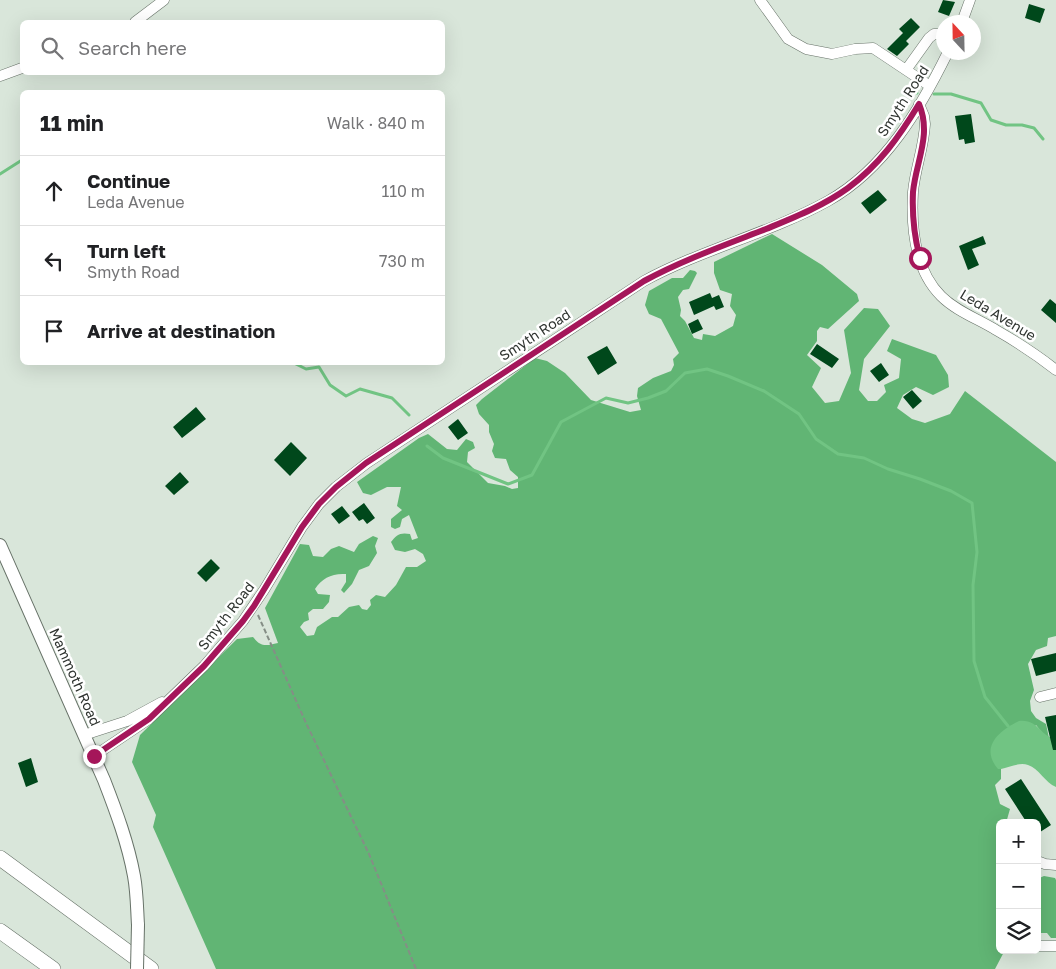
<!DOCTYPE html>
<meta charset="utf-8">
<style>
:root{--surface:#fff;--page:#f6f6f6;--text:#202124;--muted:#757577;--line:#e0e0e0}
body{margin:0;font-family:"Golos Text",sans-serif;background:var(--page);color:var(--text)}
.controls{position:absolute;right:15px;bottom:15px;display:grid;overflow:hidden;border-radius:8px;box-shadow:0 5px 20px #0002}
.controls button{width:45px;height:45px;display:grid;place-items:center;padding:0;border:0;border-bottom:1px solid var(--line);background:var(--surface);color:var(--text);font:25px sans-serif}
.compass{position:absolute;left:936px;top:15px;width:45px;height:45px;border-radius:50%;background:var(--surface);box-shadow:0 5px 20px #0002;rotate:338deg}
.stop{position:absolute;width:15px;height:15px;margin:-11px;border:4px solid #a5165a;border-radius:50%;background:#fff}
.stop.end{background:#a5165a;border-color:#fff;box-shadow:0 1px 5px #0008}
.list{margin:0;padding:0;list-style:none}
h2{display:flex;justify-content:space-between;align-items:center;height:65px;margin:0;padding:0 20px;font-size:21px}
h2 small{font-size:16px;font-weight:400;color:var(--muted)}
.list li{display:grid;grid-template-columns:32px 1fr auto;gap:15px;align-items:center;box-sizing:border-box;height:70px;padding:0 20px;border-top:1px solid var(--line)}
.list b{display:block;font-size:19px;white-space:nowrap}
.list p{margin:0;font-size:16px;white-space:nowrap;color:var(--muted)}
.list em{font-size:16px;font-style:normal;color:var(--muted)}
.icon{flex:none;width:28px;height:28px;fill:none;stroke:currentColor;stroke-width:2;stroke-linecap:round;stroke-linejoin:round}
.map{position:relative;flex:none;width:1056px;height:969px;overflow:hidden}
.search{position:absolute;background:var(--surface);box-shadow:0 5px 20px #0002;left:20px;top:20px;width:425px;height:55px;display:flex;align-items:center;gap:12px;box-sizing:border-box;padding:0 18px;border-radius:8px;color:var(--muted);font-size:19px}
.panel{position:absolute;background:var(--surface);box-shadow:0 5px 20px #0002;left:20px;top:90px;width:425px;height:275px;border-radius:8px}
.map>svg:first-child{display:block}
</style>
<div class="map">
<svg width="1056" height="969" viewBox="0 0 1056 969">
<rect width="100%" height="100%" fill="#d9e6da"/>
<!-- forest -->
<path fill="#61b574" d="M772,234L822,265L857,294L859,301L828,329L820,327L817,331V341L807,355L821,368L812,387L825,403L839,401L851,373L844,330L864,308L878,309L890,326L864,359L859,390L868,401H877L886,392L884,385L899,378L901,359L887,351L892,339L936,355L948,375L949,387L933,395L916,387L903,395L897,408L912,419L925,423L950,414L965,391L1056,462V636L1048,638L1047,646L1036,650L1028,664L1034,690L1030,701L1031,711L1036,718L1046,724L1049,738L1044,735L1036,725L998,769H1001V779L995,785L1000,804L1010,809L1006,823H1000V950H1005L995,969H216L153,827L156,815L132,762L140,735L237,639L253,637C261,647 265,646 278,643L265,608L300,544L309,545L313,556L323,557L331,549L339,546L354,552L359,544L373,536L378,538L375,546L377,553L369,566L359,570L352,584L344,593L341,590L346,582V574C332,573 322,578 315,589L318,594L330,595L329,602L323,609H313L308,613L309,620L304,622L300,627L307,636L314,635L317,627L332,617H338L349,607L359,605L362,609L367,610L371,605L370,600L376,595L385,597L396,585L406,567H417L426,561L423,554L415,549L405,552L395,550L391,542C396,535 400,532 410,534L412,540L418,538L409,515L402,519L400,527L395,529L391,527V519L402,510L397,506L401,487H387L371,495L363,493L357,482L419,438L428,434L447,449L457,450L466,439L473,442L475,448L468,452L467,462L488,483L505,486L512,489L518,488V477L510,470L506,459L495,458L492,451L494,444L489,432V425L479,414L476,405L482,399L535,358L547,361L565,373L591,400L630,412L641,410L637,396L638,388L653,378L671,371L674,365L673,359L679,353L661,319L649,314L645,305L649,291L672,278H683L690,270L695,271L697,273L689,289L683,290L678,297L681,310L680,316L685,321L694,338L702,340L703,334L715,336L733,326L736,315L730,306L732,294L720,290L714,273V262Z
M1044,876L1055,878L1056,880V938H1051L1047,933H1037V879Z"/>
<!-- water -->
<path fill="#71c483" d="M1019,721C1039,719 1039,736 1056,739V787C1045,783 1039,768 1028,765C1020,762 1009,767 1001,769H998C979,747 1000,730 1019,721Z"/>
<g fill="none" stroke-linecap="round" stroke-linejoin="round">
<!-- stream -->
<path stroke="#71c483" stroke-width="3" d="M913,93H917
M934,94H951L981,103L991,120L1006,125H1022L1034,128L1043,139
M0,174L22,160
M292,362L306,369L319,367L330,385L346,396L360,389L392,398L409,415
M427,446L443,458L508,484L532,475L561,422L606,398L628,403L648,398L666,391L685,373L707,369L728,376L764,391L799,414L816,439L838,454L864,458L888,469L920,479L951,491L972,503L977,552L973,585L974,661L985,697L1008,726"/>
</g>
<!-- building -->
<path fill="#00481b" d="M943,0L955,2L949,16L938,12Z
M1029,4L1045,9L1040,23L1025,18Z
M911,18L920,27L906,41L909,44L897,56L887,49L903,33L899,29Z
M971,114L975,142L965,144L964,139L959,140L955,116Z
M878,190L887,200L870,214L861,203Z
M983,236L986,244L972,249L979,265L968,270L959,246Z
M710,293L712,298L719,295L724,307L716,310L714,306L694,315L689,302Z
M1050,299L1056,304V323L1041,310Z
M698,319L703,329L692,334L688,324Z
M817,344L839,359L832,368L810,354Z
M607,346L617,363L598,375L587,357Z
M881,363L889,375L879,382L870,371Z
M912,390L922,401L913,409L903,397Z
M196,407L206,419L182,438L173,427Z
M458,419L468,433L458,440L448,427Z
M291,442L307,458L290,476L274,460Z
M180,472L189,482L174,495L165,486Z
M364,503L375,518L367,524L363,519L359,521L352,512Z
M342,506L350,516L339,524L331,514Z
M211,559L220,568L206,582L197,573Z
M1056,653V671L1036,676L1031,659Z
M1056,715V750H1053L1045,717Z
M31,758L38,782L26,787L18,763Z
M1021,779L1051,825L1037,834V823H1027L1005,789Z"/>
<g fill="none" stroke-linecap="round" stroke-linejoin="round">
<!-- minor casing -->
<g stroke="#677268" stroke-width="11">
<path id="minor" d="M760,0L788,39L806,49L832,54L855,49L873,48L930,86
M135,22L164,0
M962,22L970,0
M906,70L929,38L934,34H944
M0,76L22,68
M919,104L924,116L925,124C924,147 915,169 913,192C911,227 915,270 941,296C956,311 978,319 996,330C1017,342 1037,355 1056,370
M1040,697L1056,693
M84,735L127,721L162,702
M94,756L149,719L204,666L243,621L264,590L302,527L319,504L336,487L367,463L644,281C703,249 770,233 828,201C885,169 920,109 948,52
M1037,861L1045,864L1056,865
M1037,946H1056"/>
</g>
<!-- major casing -->
<g stroke="#677268" stroke-width="14">
<path id="major" d="M0,545L104,780C116,811 128,843 134,876C137,892 137,909 138,925"/>
</g>
<!-- highway casing -->
<g stroke="#677268" stroke-width="16">
<path id="highway" d="M0,858L151,969
M0,931L53,969"/>
</g>
<!-- path -->
<path stroke="#858e86" stroke-width="2" stroke-dasharray="5 2.5" stroke-linecap="butt" d="M258,615L306,723L369,854L416,969"/>
<!-- minor -->
<use href="#minor" stroke="#fff" stroke-width="10"/>
<!-- major -->
<use href="#major" stroke="#fff" stroke-width="12"/>
<!-- highway -->
<use href="#highway" stroke="#fff" stroke-width="15"/>
<!-- major-bridge casing -->
<g stroke="#677268" stroke-width="14" stroke-linecap="butt">
<path id="major-bridge" d="M137,969L138,925"/>
</g>
<!-- major-bridge -->
<use href="#major-bridge" stroke="#fff" stroke-width="12"/>
</g>
<g fill="none" stroke-linecap="round" stroke-linejoin="round">
<!-- route -->
<path stroke="#a5165a" stroke-width="6" d="M94,756L149,719L204,666L243,621L254,606L302,527L319,504L336,487L366,463L644,281C683,260 725,245 766,229C795,217 823,206 848,188C879,165 899,137 919,104C932,135 916,161 913,192C912,215 914,236 920,258"/>
</g>
<g text-anchor="middle" stroke-width="5" stroke-linejoin="round" paint-order="stroke">
<!-- street labels -->
<g font-size="14" fill="#2f3430" stroke="#fff">
<text transform="translate(903 101) rotate(-57)" y="5">Smyth Road</text>
<text transform="translate(998 315) rotate(31)" y="5">Leda Avenue</text>
<text transform="translate(535 335) rotate(-33)" y="5">Smyth Road</text>
<text transform="translate(226 616) rotate(-52)" y="5">Smyth Road</text>
<text transform="translate(75 677) rotate(66)" y="5">Mammoth Road</text>
</g>
</g>
</svg>
<div class="controls">
<button>+</button>
<button>−</button>
<button><svg class="icon" aria-label="layers" viewBox="0 0 24 24"><path d="M12 4l9 5-9 5-9-5zM3 14l9 5 9-5"/></svg></button>
</div>
<svg class="compass" viewBox="-18 -18 36 36"><path d="M0-13l5 13h-10z" fill="#e53935"/><path d="M0 13l5-13h-10z" fill="#757577"/></svg>
<div class="stop" style="left:920px;top:258px"></div>
<div class="stop end" style="left:94px;top:756px"></div>
<div class="search"><svg class="icon" aria-label="search" viewBox="0 0 24 24"><circle cx="10" cy="10" r="6"/><path d="M15 15l6 6"/></svg>Search here</div>
<section class="panel">
<h2>11 min<small>Walk · 840 m</small></h2>
<ul class="list">
<li><svg class="icon" aria-label="ahead" viewBox="0 0 24 24"><path d="M12 20V5M6 11l6-6 6 6"/></svg><div><b>Continue</b><p>Leda Avenue</p></div><em>110 m</em></li>
<li><svg class="icon" aria-label="left" viewBox="0 0 24 24"><path d="M17 20v-9H6M10 6l-5 5 5 5"/></svg><div><b>Turn left</b><p>Smyth Road</p></div><em>730 m</em></li>
<li><svg class="icon" aria-label="arrive" viewBox="0 0 24 24"><path d="M6 21V4h12l-3 4 3 4H6"/></svg><div><b>Arrive at destination</b></div></li>
</ul>
</section>
</div>
